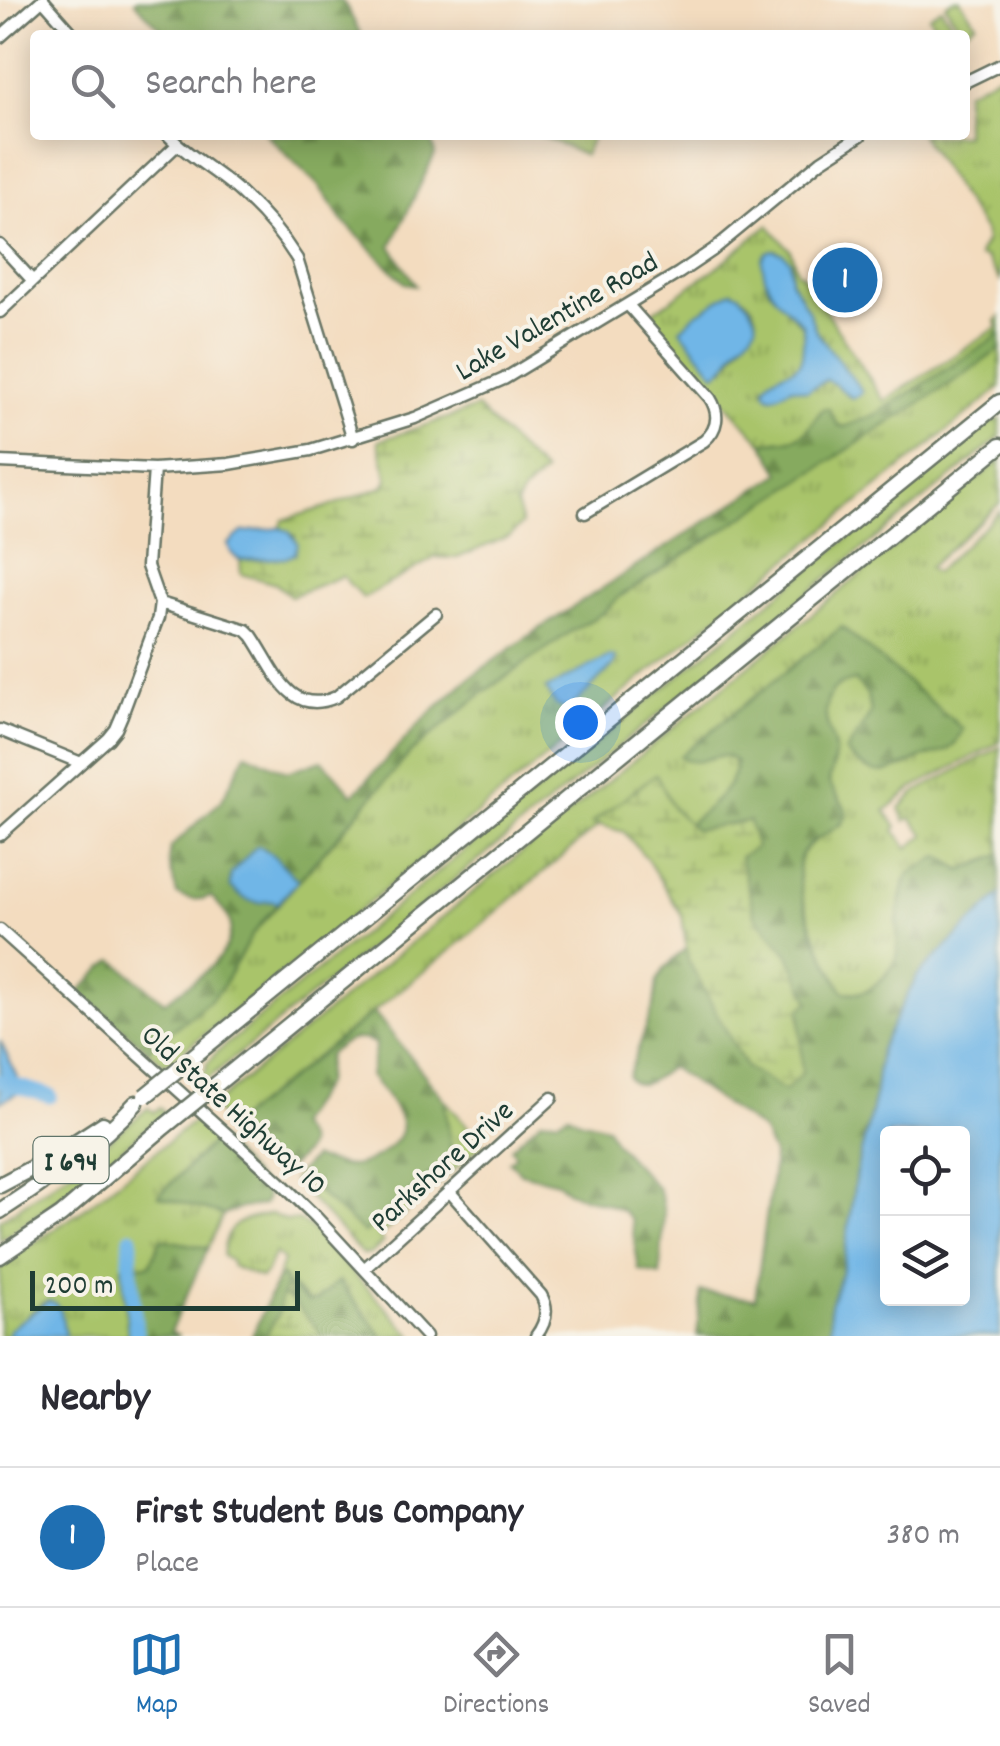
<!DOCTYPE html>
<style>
:root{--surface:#fff;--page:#f7f7f7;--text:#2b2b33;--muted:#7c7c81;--line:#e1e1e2;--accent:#1f6fb2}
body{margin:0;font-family:Dekko,sans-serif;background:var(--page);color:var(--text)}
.controls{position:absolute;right:30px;bottom:30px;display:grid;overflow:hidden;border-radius:10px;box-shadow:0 5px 25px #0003}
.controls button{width:90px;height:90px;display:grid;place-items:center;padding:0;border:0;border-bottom:2px solid var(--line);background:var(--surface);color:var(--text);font:50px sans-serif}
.scale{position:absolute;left:30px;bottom:25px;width:270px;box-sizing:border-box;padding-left:10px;border:5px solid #1f3d34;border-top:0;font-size:28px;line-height:35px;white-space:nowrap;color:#1f3d34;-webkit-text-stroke:8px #f7f3e8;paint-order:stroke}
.you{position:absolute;left:580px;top:722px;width:35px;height:35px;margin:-25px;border:8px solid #fff;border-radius:50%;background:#1a73e8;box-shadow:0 0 0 15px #1a73e833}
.badge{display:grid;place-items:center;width:65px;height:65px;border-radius:50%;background:var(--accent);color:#fff;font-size:32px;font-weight:700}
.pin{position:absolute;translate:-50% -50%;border:5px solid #fff;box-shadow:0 2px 10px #0006}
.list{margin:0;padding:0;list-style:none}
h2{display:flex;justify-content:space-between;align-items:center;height:130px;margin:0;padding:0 40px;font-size:42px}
h2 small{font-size:32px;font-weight:400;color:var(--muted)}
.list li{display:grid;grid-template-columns:65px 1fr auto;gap:30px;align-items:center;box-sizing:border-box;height:140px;padding:0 40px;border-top:2px solid var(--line)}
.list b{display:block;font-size:38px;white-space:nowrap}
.list p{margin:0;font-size:32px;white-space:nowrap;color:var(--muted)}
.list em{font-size:32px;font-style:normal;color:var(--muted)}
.icon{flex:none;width:55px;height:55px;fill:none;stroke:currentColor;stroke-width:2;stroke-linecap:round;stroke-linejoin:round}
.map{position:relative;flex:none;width:1000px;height:1336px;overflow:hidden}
.search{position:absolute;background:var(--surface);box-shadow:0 5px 25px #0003;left:30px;right:30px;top:30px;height:110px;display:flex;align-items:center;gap:25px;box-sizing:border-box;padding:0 35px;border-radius:10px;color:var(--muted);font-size:38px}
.sheet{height:270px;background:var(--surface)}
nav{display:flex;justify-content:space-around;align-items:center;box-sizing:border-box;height:140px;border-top:2px solid var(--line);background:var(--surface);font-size:28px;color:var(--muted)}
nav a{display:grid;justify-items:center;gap:5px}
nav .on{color:var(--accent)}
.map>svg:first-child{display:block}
</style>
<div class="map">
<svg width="1000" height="1336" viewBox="0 0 1000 1336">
<defs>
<pattern id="grass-tufts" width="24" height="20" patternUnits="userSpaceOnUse" patternTransform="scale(2.5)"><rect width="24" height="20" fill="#a9c46a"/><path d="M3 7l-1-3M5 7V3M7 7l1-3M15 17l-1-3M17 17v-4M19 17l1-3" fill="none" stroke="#89a058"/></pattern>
<pattern id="forest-firs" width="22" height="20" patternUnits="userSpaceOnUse" patternTransform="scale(2.5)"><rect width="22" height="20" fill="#86aa5e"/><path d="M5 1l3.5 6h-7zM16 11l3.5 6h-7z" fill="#6d8c4e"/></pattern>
<pattern id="wetland-marsh" width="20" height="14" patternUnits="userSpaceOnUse" patternTransform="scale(2.5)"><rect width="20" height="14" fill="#a9c46a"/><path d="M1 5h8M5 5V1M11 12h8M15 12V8" fill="none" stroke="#89a058"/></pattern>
</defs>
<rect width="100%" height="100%" fill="#f7f3e8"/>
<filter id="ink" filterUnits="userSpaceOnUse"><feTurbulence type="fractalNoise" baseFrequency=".01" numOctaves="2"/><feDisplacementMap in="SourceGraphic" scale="20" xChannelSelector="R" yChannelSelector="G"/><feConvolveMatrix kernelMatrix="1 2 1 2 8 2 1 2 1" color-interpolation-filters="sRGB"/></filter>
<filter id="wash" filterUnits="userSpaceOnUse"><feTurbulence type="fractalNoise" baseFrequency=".0048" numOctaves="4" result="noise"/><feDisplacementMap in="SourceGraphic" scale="40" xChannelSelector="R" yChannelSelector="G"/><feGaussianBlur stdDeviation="2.25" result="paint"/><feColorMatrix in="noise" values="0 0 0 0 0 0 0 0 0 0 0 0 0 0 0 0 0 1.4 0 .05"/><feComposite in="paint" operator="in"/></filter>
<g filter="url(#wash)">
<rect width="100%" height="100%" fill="#f3dcbf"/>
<!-- grass -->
<path fill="url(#grass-tufts)" stroke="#64804f" stroke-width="2.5" fill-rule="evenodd" d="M1000,74V280L985,257H979V253L986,241L984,231L921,135H965V92Z
M768,225L790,250L798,273H801L884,401L998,327L996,321L1000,317V330L992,340L875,415L845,427L838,425L829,409C816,415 815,423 805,432C794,442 776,440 763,443L694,369L648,316L716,268ZM772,250H777L792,268L791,279L809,312L816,331L848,375L852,398L835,384L826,380L787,388L765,387C774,372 793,375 800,362C805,353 803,337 803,327L767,287L762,260L766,253ZM733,291C782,317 740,338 725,368L695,315Z
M1000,349V388L655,667L277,978L165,1065L147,1050L210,1000L222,987L252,935L412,751L485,691L573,630L603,613L619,597L961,376Z
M1000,419V436L997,440L204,1082L199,1077L207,1069L206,1065L216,1053L989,423Z
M1000,460V503L928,568L935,573L1000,511V742L913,788L885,811L897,827L894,830L908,848L925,835L911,818L905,821L900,808L916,792L1000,747V855L961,871L953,864L905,881L897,920L898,954L892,967L884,977L870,989L860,993L844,992C828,967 784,877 804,851C812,839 830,831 843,824L845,808L829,783C830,772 836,761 835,751C835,743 830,735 828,727C821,704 830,681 856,681L868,696L872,713L846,752L866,769L904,767L922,757L948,750L957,738L842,627L709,759C719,755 728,753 736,762C735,789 707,808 689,824L673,808L656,775L593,823L599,825L463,940L231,1125L211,1107Z
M444,1099L483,1144L379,1237L383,1242L371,1254H362L293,1180L297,1174L365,1232L452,1155Z
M148,1108L154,1112L160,1108L165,1113L71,1191L0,1240V1220L72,1170Z
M199,1117L217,1138L159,1195L223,1215L208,1248L161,1239L150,1265L122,1267L128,1336H65C62,1322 63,1306 48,1301L42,1303L10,1330L8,1336H0V1265L80,1212Z
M271,1214L287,1221L298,1220L309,1227L413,1336H382L339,1281L317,1300L309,1302C301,1296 298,1289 288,1286L290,1299L282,1295L286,1281L282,1276L278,1277L283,1260L275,1253L266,1273L261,1278L232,1266L231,1261L223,1256C226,1220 241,1221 271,1214Z"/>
<!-- forest -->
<path fill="url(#forest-firs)" stroke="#527449" stroke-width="2.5" d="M138,0H341L346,6L361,35H166L135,2Z
M267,135H430L435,154L391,246L416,285L405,283L342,220L319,186Z
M1000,330V349L962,376L619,597L603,613L573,630L485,691L412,751L298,881L264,848L230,886C244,899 254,903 273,900L278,903L252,935L222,987L210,1000L147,1050L79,992L103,968L114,960L164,1002C188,984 236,959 230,923C228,913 217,904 211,896C199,901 188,900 177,894L169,863L171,847L222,800L246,753L287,772L322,760L353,795L425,718L468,679L530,635L781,473L763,443C775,440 793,442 803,434C812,427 816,415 824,408L829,409L838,425L844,427L875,415L992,340Z
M842,627L963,729C959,736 956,745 949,749C941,755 928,754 918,759C884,775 875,781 846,752L871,713L868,696L856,681C830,682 821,704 828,728C830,735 835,743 835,751C836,761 830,772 829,783L845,808L847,816C837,833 815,835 804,850C784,877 827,967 844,992L859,993L870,989L884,977L892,967L898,954L897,920L905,881L909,874L938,857L945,859L961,871L1000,855V895L918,975L880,1049L874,1101L856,1173L843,1268L830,1305V1336H697L701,1292L755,1299L773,1168V1154L762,1130L670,1067C657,1076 639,1094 628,1077L654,1005L657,981L665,968L686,948L688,960L746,1067L802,1073L800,1009L789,955L755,916L740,856L749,821L695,830L689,824C707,808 735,789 736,762C715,744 703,773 680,756Z
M374,1012L444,1099L452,1155L364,1233L297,1174L313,1158C325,1161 340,1166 352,1166C369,1165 407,1141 401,1122C396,1105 381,1089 370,1076L376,1044C357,1033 344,1041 328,1055L325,1083L296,1125C317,1149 306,1149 287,1170L284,1171L231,1125Z
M569,1114L579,1120L607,1127L614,1141L658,1189L661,1197L664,1213L660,1275L639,1270L631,1220L623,1211L610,1205L568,1192L558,1182L521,1173L509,1161L516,1155L511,1148L541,1120L559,1119Z
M217,1138L261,1184L267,1198L263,1205L241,1208L223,1215L158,1196Z
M161,1239L208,1248L170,1332L179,1336H128L122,1267L150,1265Z
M281,1276L286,1282L278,1315L265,1336H252L278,1277Z
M338,1281L382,1336H322C309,1314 292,1313 288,1286L291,1285L301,1297L309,1302L317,1300Z"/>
<!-- wetland -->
<path fill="url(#wetland-marsh)" stroke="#64804f" stroke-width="2.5" d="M477,408L544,473L523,492L516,505L522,524L510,536L457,558L436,557L363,598L342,576L291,596L276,584L241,574L240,560H261L295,536L280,528L283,520L330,506L383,487L388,479L378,441Z
M656,774L673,808L695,830L749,821L756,847L740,857L755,916L789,955L810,1002L800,1009L802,1073L785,1091L746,1067L688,960L682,915L647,859L624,832L592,823Z
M282,1295C292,1300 316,1326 322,1336H265L278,1315Z"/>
<!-- pitch -->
<path fill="#a9c46a" stroke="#64804f" stroke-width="2.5" d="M953,0H960L976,23L963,32L945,5Z
M941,8L959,35H941L929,16Z
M540,135H593L584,155Z"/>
<!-- water -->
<path fill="#6fb6e7" stroke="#477a8e" stroke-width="2.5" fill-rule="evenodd" d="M772,250L783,253L790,261L791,280L809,312L816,331L862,391L860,395L852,398L835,384L826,380L807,391L792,387C786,389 777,398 771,396C761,393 766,382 772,378C783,370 799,372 802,356C803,348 805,331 802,324C801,322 793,315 791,313C773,297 764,284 762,260L766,253Z
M732,291C744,296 737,291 745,301C767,325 754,329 736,349C728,359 726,369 715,374L680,329L695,315Z
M280,528L289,531L298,543L295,554L286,558L240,560C233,556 230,553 228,544L242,532Z
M610,656L616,658L613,666L573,705L565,709L556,705L546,689Z
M259,846L275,857L298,881L278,903C269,899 266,903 256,902C245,901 237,893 230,886L231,874L255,848Z
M1000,895V1336H830V1305L843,1268L856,1173L874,1101L880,1049L918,975ZM888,1134H962V1298H888Z
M0,1040L23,1090L0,1102Z
M48,1301L55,1303L61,1311L65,1336H8L9,1330Z"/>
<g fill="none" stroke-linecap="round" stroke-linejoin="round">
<!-- river -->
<path stroke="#6fb6e7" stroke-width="15" d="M0,1081L50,1096
M131,1238L130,1264L136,1336"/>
</g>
</g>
<g filter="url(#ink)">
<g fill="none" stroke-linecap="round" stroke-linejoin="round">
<!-- minor casing -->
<g stroke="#697565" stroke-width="15">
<path id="minor" d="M43,0L74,35
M0,37L42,0
M965,82L1000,65
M168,135C190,158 219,172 241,193C262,212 282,235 297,259L353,439
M0,245L32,280
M0,312L177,145
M0,462L154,469L229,464L311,450L415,418L504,379L679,273L713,250L821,161L861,135
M585,513L704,441C718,429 720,414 710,398L628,305
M160,603L246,630L252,636C274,668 289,718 336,697L436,614
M0,730L81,763
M0,835L108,739L116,729L122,715L158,618L160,603L147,566L154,469
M0,930L280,1182L316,1217L426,1336
M449,1191L541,1295C549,1309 546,1323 536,1336
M364,1269L552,1098"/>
</g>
<!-- highway casing -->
<g stroke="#697565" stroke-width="19">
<path id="highway" d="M200,1051L1000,402
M218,1083L1000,446
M0,1185L49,1159L103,1124
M0,1211C48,1180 98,1145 136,1103
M0,1256L61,1215L165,1126"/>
</g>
<!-- minor -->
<use href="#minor" stroke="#fff" stroke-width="10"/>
<!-- highway -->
<use href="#highway" stroke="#fff" stroke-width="14"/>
<!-- highway-bridge casing -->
<g stroke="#697565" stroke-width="19" stroke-linecap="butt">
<path id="highway-bridge" d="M145,1096L200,1051
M165,1126L218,1083"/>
</g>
<!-- highway-bridge -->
<use href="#highway-bridge" stroke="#fff" stroke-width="14"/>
</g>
</g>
<g text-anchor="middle" stroke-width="8" stroke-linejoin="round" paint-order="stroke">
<!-- shield labels -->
<rect fill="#f7f3e8" stroke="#60746a" stroke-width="2.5" x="33.5" y="1137" width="75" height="46" rx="8"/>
<g font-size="28" font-weight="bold" fill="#1f3d34">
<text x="71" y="1170">I 694</text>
</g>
<!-- street labels -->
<g font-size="30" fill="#1f3d34" stroke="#f7f3e8">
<text transform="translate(556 315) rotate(-30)" y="10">Lake Valentine Road</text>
<text transform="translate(235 1109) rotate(42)" y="10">Old State Highway 10</text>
<text transform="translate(441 1165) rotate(-42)" y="10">Parkshore Drive</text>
</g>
</g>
</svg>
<div class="controls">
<button><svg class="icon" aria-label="locate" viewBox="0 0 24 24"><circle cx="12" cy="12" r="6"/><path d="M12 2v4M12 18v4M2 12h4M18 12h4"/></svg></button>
<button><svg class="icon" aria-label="layers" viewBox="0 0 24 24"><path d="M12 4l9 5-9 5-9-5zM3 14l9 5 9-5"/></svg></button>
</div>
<div class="scale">200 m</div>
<div class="you"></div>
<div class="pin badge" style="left:845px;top:280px">1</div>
<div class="search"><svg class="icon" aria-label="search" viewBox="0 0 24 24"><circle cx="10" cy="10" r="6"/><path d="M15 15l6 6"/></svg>Search here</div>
</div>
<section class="sheet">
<h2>Nearby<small></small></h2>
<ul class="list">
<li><span class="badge">1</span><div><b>First Student Bus Company</b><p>Place</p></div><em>380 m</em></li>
</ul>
</section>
<nav>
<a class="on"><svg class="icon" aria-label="map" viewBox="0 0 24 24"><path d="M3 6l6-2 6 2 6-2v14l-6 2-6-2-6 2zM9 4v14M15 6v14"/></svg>Map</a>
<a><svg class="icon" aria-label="directions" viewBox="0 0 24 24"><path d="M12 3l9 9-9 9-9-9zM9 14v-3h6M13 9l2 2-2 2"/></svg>Directions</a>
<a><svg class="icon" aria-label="saved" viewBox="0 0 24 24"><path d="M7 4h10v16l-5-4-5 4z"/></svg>Saved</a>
</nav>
